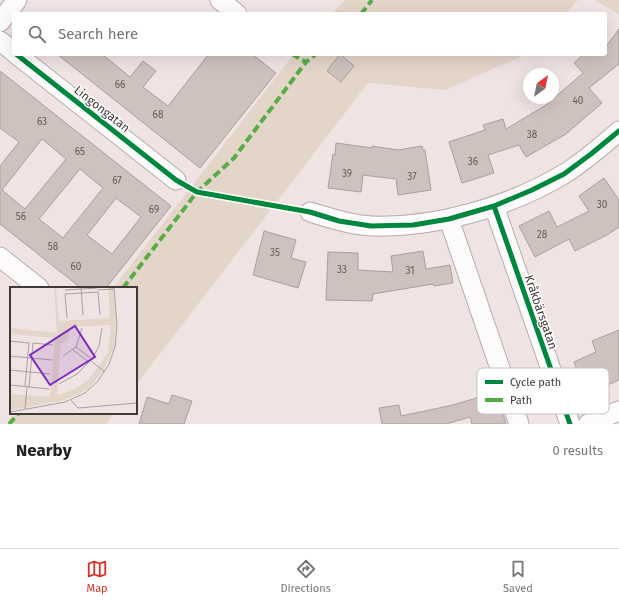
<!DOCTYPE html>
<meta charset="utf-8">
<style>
:root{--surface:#fff;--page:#f2f2f2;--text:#222;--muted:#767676;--line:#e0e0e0;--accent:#d93025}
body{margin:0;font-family:"Fira Sans",sans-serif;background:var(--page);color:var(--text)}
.compass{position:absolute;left:523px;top:68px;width:36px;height:36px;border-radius:50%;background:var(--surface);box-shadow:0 4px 16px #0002;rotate:33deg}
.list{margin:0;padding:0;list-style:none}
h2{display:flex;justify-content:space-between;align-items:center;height:52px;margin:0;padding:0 16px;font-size:17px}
h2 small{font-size:13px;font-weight:400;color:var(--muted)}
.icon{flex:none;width:22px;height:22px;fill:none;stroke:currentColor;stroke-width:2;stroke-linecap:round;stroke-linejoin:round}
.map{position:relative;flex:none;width:619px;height:424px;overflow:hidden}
.search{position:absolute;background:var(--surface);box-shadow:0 4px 16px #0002;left:12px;right:12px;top:12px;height:44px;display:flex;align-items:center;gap:10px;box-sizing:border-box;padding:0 14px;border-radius:4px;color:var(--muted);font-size:15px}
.sheet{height:124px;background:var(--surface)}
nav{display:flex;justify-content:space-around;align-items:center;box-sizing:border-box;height:56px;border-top:1px solid var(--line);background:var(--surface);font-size:11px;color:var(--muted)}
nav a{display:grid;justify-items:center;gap:2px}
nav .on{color:var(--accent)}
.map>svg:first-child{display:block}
</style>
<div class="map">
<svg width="619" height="424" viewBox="0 0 619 424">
<rect width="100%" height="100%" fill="#f0e3e3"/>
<!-- green -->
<path fill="#e4d5c9" d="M345,0H578L565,14H332Z
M594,0H619V14Z
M294,54H527L445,90L368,83L136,385V288H113Z
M16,413H114L106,424H8Z"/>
<!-- building -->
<path fill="#cfc2be" stroke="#a89f9d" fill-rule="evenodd" d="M619,29V64L589,88L602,103L566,134L526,157L519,145L488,155L494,173L462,183L449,142L485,130L483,125L503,119L506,129L546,105L583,73L574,63L584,54H605V48Z
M57,54H102L130,77L143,61L156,71L143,87L168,106L209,54H252L276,73L200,168Z
M340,54L354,66L341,82L327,71Z
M0,71L171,206L106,288H81L0,224V166L19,142L0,128ZM42,139L66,159L25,209L2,190ZM80,169L103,188L63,238L39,219ZM116,198L141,217L112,254L87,235Z
M336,143L372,148V146L398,150L422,146L423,150H425L431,190L398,195L396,179L363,175L361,192L328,188L333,154L335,155Z
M604,178L619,200V227L607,235L575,251L569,239L535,257L519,226L549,211L557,227L589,211L579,196Z
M264,231L296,240L291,258L306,262L298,288L253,275Z
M423,251L426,269L450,265L453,283L434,286L433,284L373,294L372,301L326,300L328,252L358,253V270L393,272L391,256Z
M619,330V380L587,394L574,362L596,352L592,341Z
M497,392L506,424H472L470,417L446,424H382L379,408L399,405L401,416L453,405Z
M172,395L192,401L184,424H139L147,397L169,404Z"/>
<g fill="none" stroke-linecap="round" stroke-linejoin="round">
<!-- minor casing -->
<g stroke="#b6acac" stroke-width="21">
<path id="minor" d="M220,0L237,14
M0,22L17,0
M0,41L14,52
M16,54L176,180
M494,206L570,424
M310,212C330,218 351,225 372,226C436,228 509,207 564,174C583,162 602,146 619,131
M449,219L519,424
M0,257L39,288
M588,424L619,411"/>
</g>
<!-- minor -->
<use href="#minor" stroke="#fdfbfb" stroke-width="19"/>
<!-- quiet -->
<path stroke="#56ac46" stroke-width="4" stroke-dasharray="8 4" stroke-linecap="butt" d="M361,14L372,0
M292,54L306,62L316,54
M123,288L197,192L234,158L306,62
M9,424L19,413"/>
<!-- cycleway casing -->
<g stroke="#fff" stroke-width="8">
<path id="cycleway" d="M16,54L176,180L197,192L310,212L339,221L371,226L413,225L449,219L494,206L532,190L564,174L591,154L619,131
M494,206L570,424"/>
</g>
<!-- cycleway -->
<use href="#cycleway" stroke="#00873e" stroke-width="5"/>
</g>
<g text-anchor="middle" stroke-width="3" stroke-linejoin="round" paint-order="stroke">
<!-- number labels -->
<g font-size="10" fill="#645a5a">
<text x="120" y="88">66</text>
<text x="578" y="104">40</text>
<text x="158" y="118">68</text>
<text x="42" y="125">63</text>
<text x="532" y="138">38</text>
<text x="80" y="155">65</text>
<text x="473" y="165">36</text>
<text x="347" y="177">39</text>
<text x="412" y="180">37</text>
<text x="117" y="184">67</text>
<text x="602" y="208">30</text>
<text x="154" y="213">69</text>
<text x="21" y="220">56</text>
<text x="542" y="238">28</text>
<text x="53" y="250">58</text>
<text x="275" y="256">35</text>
<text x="76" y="270">60</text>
<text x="342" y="273">33</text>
<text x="410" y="274">31</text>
</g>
<!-- street labels -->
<g font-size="12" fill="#413838" stroke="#fff">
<text transform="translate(102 109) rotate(38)" y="4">Lingongatan</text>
<text transform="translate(541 312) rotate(71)" y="4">Kråkbärsgatan</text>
</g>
</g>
<!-- overview -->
<g transform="translate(10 287)">
<rect width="127" height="127" fill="#f0e3e3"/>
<path d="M40,0H46L49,34L100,31L98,0H103L106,35L104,62L92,85L79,101L69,107L54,113L0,123V107L40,110L45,51L0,47V41L47,46L44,0ZM101,38L98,65L91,76L78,93L64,103L47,108L51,57L57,54L62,40Z" fill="#e4d5c9" fill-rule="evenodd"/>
<path fill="none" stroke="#aa9f9f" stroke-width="1" d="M71,0L73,28M55,3L88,1M88,3L104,2M88,5L90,28M55,7L88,5M55,7L57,31M0,54L19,56M23,56L43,58M66,60L82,72M63,63L79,75M0,69L42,73M53,69L66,60L72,41M81,74L95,85M0,83L40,87M49,97L67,87L82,72L89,59L92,41M0,98L39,102M15,99L19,56M19,100L23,56M61,113L68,121L127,116M15,122L17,100M0,125L55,115L75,106L88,94L99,77L105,60L107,38L104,0"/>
<path fill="#7b2cbf" fill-opacity="0.15" stroke="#7b2cbf" stroke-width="2" d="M65,39L85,70L40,98L20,68Z"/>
<rect width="127" height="127" fill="none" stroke="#413838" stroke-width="2"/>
</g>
<!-- legend -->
<rect x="477" y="368" width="132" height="46" rx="6" fill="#fff" stroke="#c6c3c3" stroke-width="1"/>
<rect x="485" y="380" width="18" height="4" fill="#00873e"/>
<rect x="485" y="398" width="18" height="4" fill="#56ac46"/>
<g font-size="11" fill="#413838">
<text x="510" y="386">Cycle path</text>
<text x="510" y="404">Path</text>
</g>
</svg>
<svg class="compass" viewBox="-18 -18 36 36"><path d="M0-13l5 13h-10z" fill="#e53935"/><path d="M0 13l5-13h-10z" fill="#767676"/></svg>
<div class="search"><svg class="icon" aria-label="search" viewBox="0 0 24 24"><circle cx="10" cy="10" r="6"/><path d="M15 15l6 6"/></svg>Search here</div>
</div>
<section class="sheet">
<h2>Nearby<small>0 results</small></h2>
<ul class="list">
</ul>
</section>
<nav>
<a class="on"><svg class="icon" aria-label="map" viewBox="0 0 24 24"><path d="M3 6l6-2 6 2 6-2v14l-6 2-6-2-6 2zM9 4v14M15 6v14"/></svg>Map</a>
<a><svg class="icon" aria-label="directions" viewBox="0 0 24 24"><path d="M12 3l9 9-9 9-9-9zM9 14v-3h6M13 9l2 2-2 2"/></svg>Directions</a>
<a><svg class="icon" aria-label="saved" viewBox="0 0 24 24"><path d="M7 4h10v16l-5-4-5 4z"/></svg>Saved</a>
</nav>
